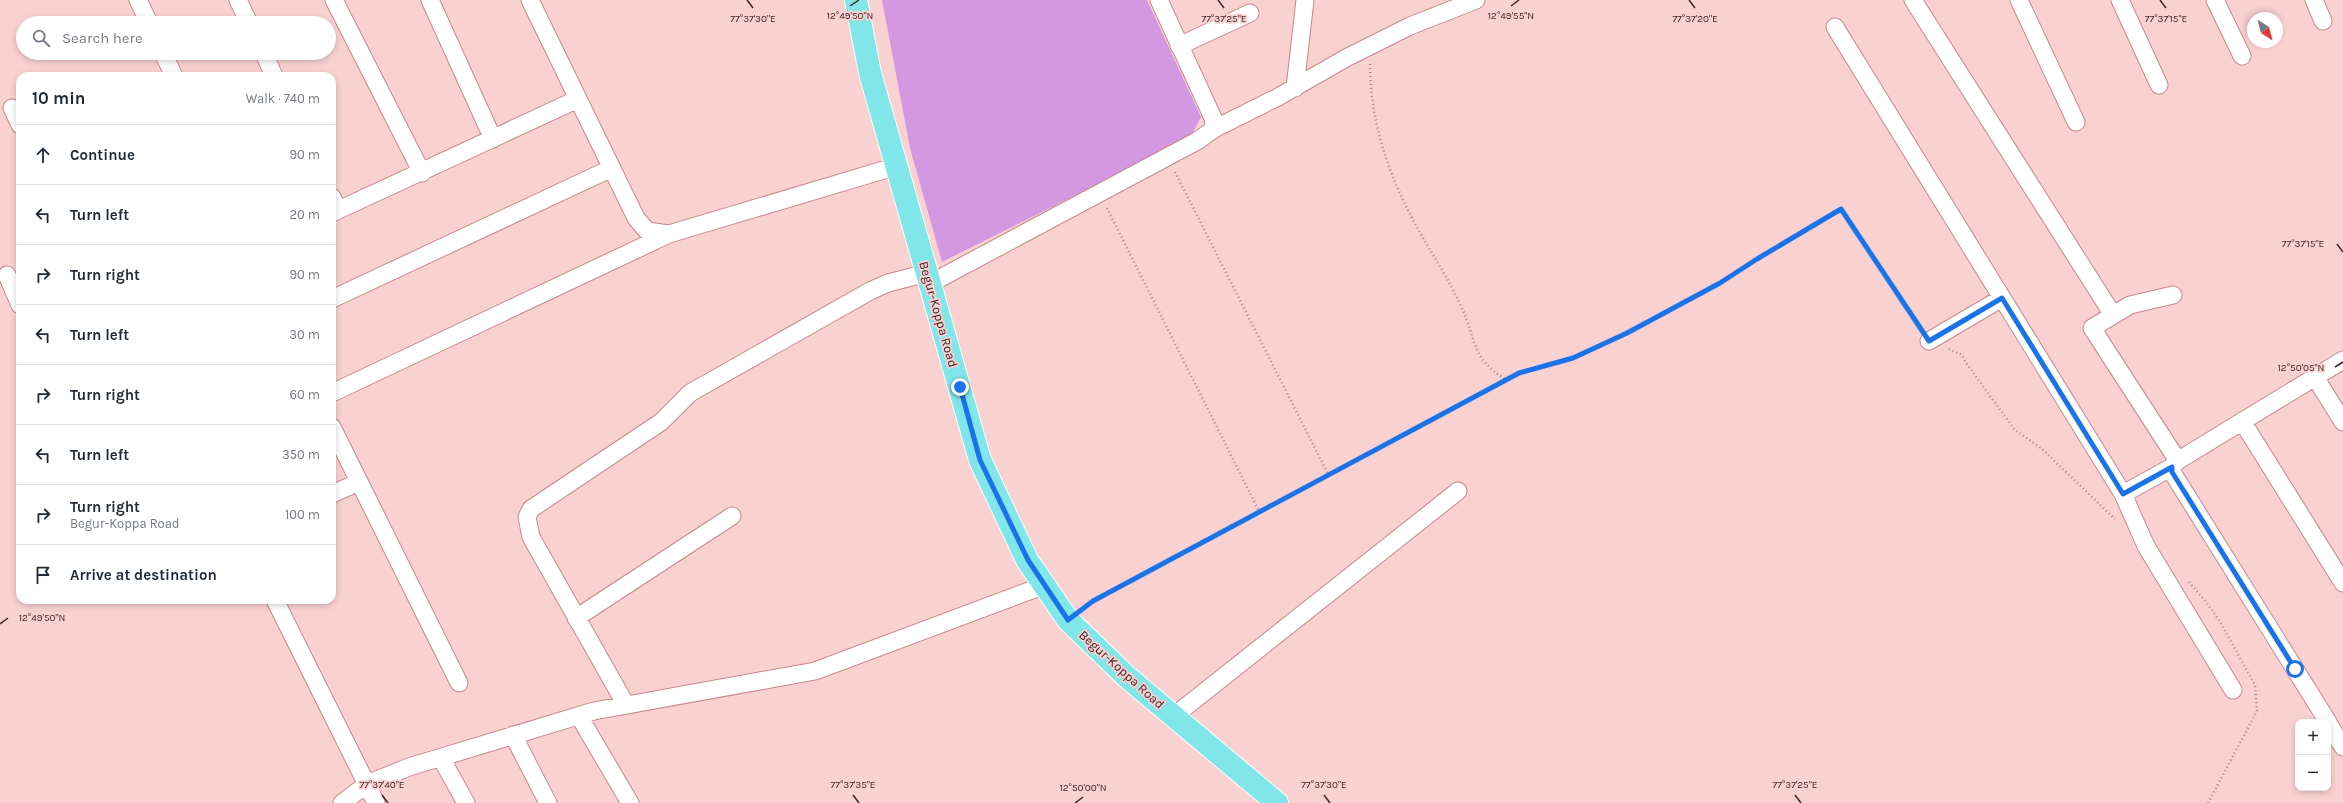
<!DOCTYPE html>
<meta charset="utf-8">
<style>
:root{--surface:#fff;--page:#f6f6f7;--text:#1f2937;--muted:#747a83;--line:#e0e1e3}
body{margin:0;font-family:Karla,sans-serif;background:var(--page);color:var(--text)}
.controls{position:absolute;right:12px;bottom:12px;display:grid;overflow:hidden;border-radius:8px;box-shadow:0 2px 6px #0003}
.controls button{width:36px;height:36px;display:grid;place-items:center;padding:0;border:0;border-bottom:1px solid var(--line);background:var(--surface);color:var(--text);font:20px sans-serif}
.compass{position:absolute;left:2247px;top:12px;width:36px;height:36px;border-radius:50%;background:var(--surface);box-shadow:0 2px 6px #0003;rotate:144deg}
.stop{position:absolute;width:12px;height:12px;margin:-9px;border:3px solid #1a73e8;border-radius:50%;background:#fff}
.stop.end{background:#1a73e8;border-color:#fff;box-shadow:0 1px 4px #0008}
.list{margin:0;padding:0;list-style:none}
h2{display:flex;justify-content:space-between;align-items:center;height:52px;margin:0;padding:0 16px;font-size:17px}
h2 small{font-size:13px;font-weight:400;color:var(--muted)}
.list li{display:grid;grid-template-columns:26px 1fr auto;gap:12px;align-items:center;box-sizing:border-box;height:60px;padding:0 16px;border-top:1px solid var(--line)}
.list b{display:block;font-size:15px;white-space:nowrap}
.list p{margin:0;font-size:13px;white-space:nowrap;color:var(--muted)}
.list em{font-size:13px;font-style:normal;color:var(--muted)}
.icon{flex:none;width:22px;height:22px;fill:none;stroke:currentColor;stroke-width:2;stroke-linecap:round;stroke-linejoin:round}
.map{position:relative;flex:none;width:2343px;height:803px;overflow:hidden}
.search{position:absolute;background:var(--surface);box-shadow:0 2px 6px #0003;left:16px;top:16px;width:320px;height:44px;display:flex;align-items:center;gap:10px;box-sizing:border-box;padding:0 14px;border-radius:22px;color:var(--muted);font-size:15px}
.panel{position:absolute;background:var(--surface);box-shadow:0 2px 6px #0003;left:16px;top:72px;width:320px;height:532px;border-radius:12px}
.map>svg:first-child{display:block}
</style>
<div class="map">
<svg width="2343" height="803" viewBox="0 0 2343 803">
<rect width="100%" height="100%" fill="#fad1d1"/>
<!-- green -->
<path fill="#d298e2" d="M882,0H1147L1201,117L1190,138L942,262L910,148Z"/>
<g fill="none" stroke-linecap="round" stroke-linejoin="round">
<!-- minor casing -->
<g stroke="#c78788" stroke-width="19">
<path id="minor" d="M138,0L149,23
M238,0L249,23
M334,0L422,173
M430,0L493,139
M530,0L636,218L647,231L669,234
M1159,0L1213,118L1214,129
M1913,0L2113,315
M2019,0L2076,122
M2120,0L2159,85
M2215,0L2242,56
M2314,0L2323,21
M1835,27L2123,494
M1179,46L1250,13
M163,53L174,76
M264,53L274,76
M1295,88L1305,0
M12,108L20,125
M332,197L338,210
M332,213L578,99
M7,275L20,305
M931,283L1197,141L1214,129L1278,97L1346,58L1410,26L1476,0
M2173,295L2130,305L2092,328L2178,461
M332,299L612,168
M1929,341L2002,298
M2315,377L2343,422
M332,393L669,234L897,166
M2242,421L2343,583
M332,427L459,683
M2172,467L2123,494L2146,546L2233,690
M332,494L359,482
M275,600L376,803
M576,618L732,516
M626,705L531,537L527,517L531,509L661,422L690,393L870,291L888,283L927,273
M579,716L630,803
M1174,716L1458,491
M2328,722L2172,472L2174,463L2343,360
M2328,723L2343,747
M513,735L548,803
M441,758L466,803
M342,803L367,784L409,767L594,711L815,671L1045,585"/>
</g>
<!-- major casing -->
<g stroke="#fff" stroke-width="24">
<path id="major" d="M856,0L870,73L980,460L1027,560L1068,620L1127,677L1277,803"/>
</g>
<!-- path -->
<path stroke="#a58383" stroke-width="2.5" stroke-dasharray="1 3" stroke-linecap="butt" d="M1370,64C1370,115 1385,165 1408,210C1424,243 1446,273 1461,306C1477,340 1470,357 1505,379
M1175,172L1328,474
M1107,208L1259,511
M1949,349L1962,355L1966,363L2015,430L2041,448L2115,519
M2189,582L2206,602L2219,620L2255,685L2257,711L2208,803
M1084,608L1093,601L1519,373L1573,358L1627,333L1720,283L1757,259L1841,209L1920,328"/>
<!-- minor -->
<use href="#minor" stroke="#fff" stroke-width="17"/>
<!-- major -->
<use href="#major" stroke="#81e6e9" stroke-width="22"/>
</g>
<g fill="none" stroke-linecap="round" stroke-linejoin="round">
<!-- route -->
<path stroke="#1a73e8" stroke-width="5" d="M960,387L980,460L1028,560L1068,620L1093,601L1519,373L1573,358L1627,333L1720,283L1757,259L1841,209L1929,341L2002,298L2123,494L2172,467V472L2295,669"/>
</g>
<!-- ticks -->
<path fill="none" stroke="#3e2525" stroke-width="1.5" d="M747,0L753,8M1218,0L1224,8M1689,0L1695,8M2160,0L2166,8M850,6L859,0M1511,6L1519,0M2337,244L2343,252M2335,367L2343,362M0,624L8,618M382,795L388,803M853,795L859,803M1324,795L1330,803M1795,795L1801,803M1075,803L1083,797"/>
<g text-anchor="middle" stroke-width="3.5" stroke-linejoin="round" paint-order="stroke">
<!-- street labels -->
<g font-size="13" fill="#3e2525" stroke="#fad1d1">
<text transform="translate(939 314) rotate(74)" y="5">Begur-Koppa Road</text>
<text transform="translate(1122 669) rotate(42)" y="5">Begur-Koppa Road</text>
</g>
</g>
<g font-size="10" text-anchor="middle" fill="#3e2525" stroke="#fad1d1" stroke-width="3.5" stroke-linejoin="round" paint-order="stroke">
<text x="850" y="19">12°49'50"N</text>
<text x="1511" y="19">12°49'55"N</text>
<text x="753" y="22">77°37'30"E</text>
<text x="1224" y="22">77°37'25"E</text>
<text x="1695" y="22">77°37'20"E</text>
<text x="2166" y="22">77°37'15"E</text>
<text x="2303" y="247">77°37'15"E</text>
<text x="2301" y="371">12°50'05"N</text>
<text x="42" y="621">12°49'50"N</text>
<text x="382" y="788">77°37'40"E</text>
<text x="853" y="788">77°37'35"E</text>
<text x="1324" y="788">77°37'30"E</text>
<text x="1795" y="788">77°37'25"E</text>
<text x="1083" y="791">12°50'00"N</text>
</g>
</svg>
<div class="controls">
<button>+</button>
<button>−</button>
</div>
<svg class="compass" viewBox="-18 -18 36 36"><path d="M0-13l5 13h-10z" fill="#e53935"/><path d="M0 13l5-13h-10z" fill="#747a83"/></svg>
<div class="stop" style="left:2295px;top:669px"></div>
<div class="stop end" style="left:960px;top:387px"></div>
<div class="search"><svg class="icon" aria-label="search" viewBox="0 0 24 24"><circle cx="10" cy="10" r="6"/><path d="M15 15l6 6"/></svg>Search here</div>
<section class="panel">
<h2>10 min<small>Walk · 740 m</small></h2>
<ul class="list">
<li><svg class="icon" aria-label="ahead" viewBox="0 0 24 24"><path d="M12 20V5M6 11l6-6 6 6"/></svg><div><b>Continue</b></div><em>90 m</em></li>
<li><svg class="icon" aria-label="left" viewBox="0 0 24 24"><path d="M17 20v-9H6M10 6l-5 5 5 5"/></svg><div><b>Turn left</b></div><em>20 m</em></li>
<li><svg class="icon" aria-label="right" viewBox="0 0 24 24"><path d="M7 20v-9h11M14 6l5 5-5 5"/></svg><div><b>Turn right</b></div><em>90 m</em></li>
<li><svg class="icon" aria-label="left" viewBox="0 0 24 24"><path d="M17 20v-9H6M10 6l-5 5 5 5"/></svg><div><b>Turn left</b></div><em>30 m</em></li>
<li><svg class="icon" aria-label="right" viewBox="0 0 24 24"><path d="M7 20v-9h11M14 6l5 5-5 5"/></svg><div><b>Turn right</b></div><em>60 m</em></li>
<li><svg class="icon" aria-label="left" viewBox="0 0 24 24"><path d="M17 20v-9H6M10 6l-5 5 5 5"/></svg><div><b>Turn left</b></div><em>350 m</em></li>
<li><svg class="icon" aria-label="right" viewBox="0 0 24 24"><path d="M7 20v-9h11M14 6l5 5-5 5"/></svg><div><b>Turn right</b><p>Begur-Koppa Road</p></div><em>100 m</em></li>
<li><svg class="icon" aria-label="arrive" viewBox="0 0 24 24"><path d="M6 21V4h12l-3 4 3 4H6"/></svg><div><b>Arrive at destination</b></div></li>
</ul>
</section>
</div>
